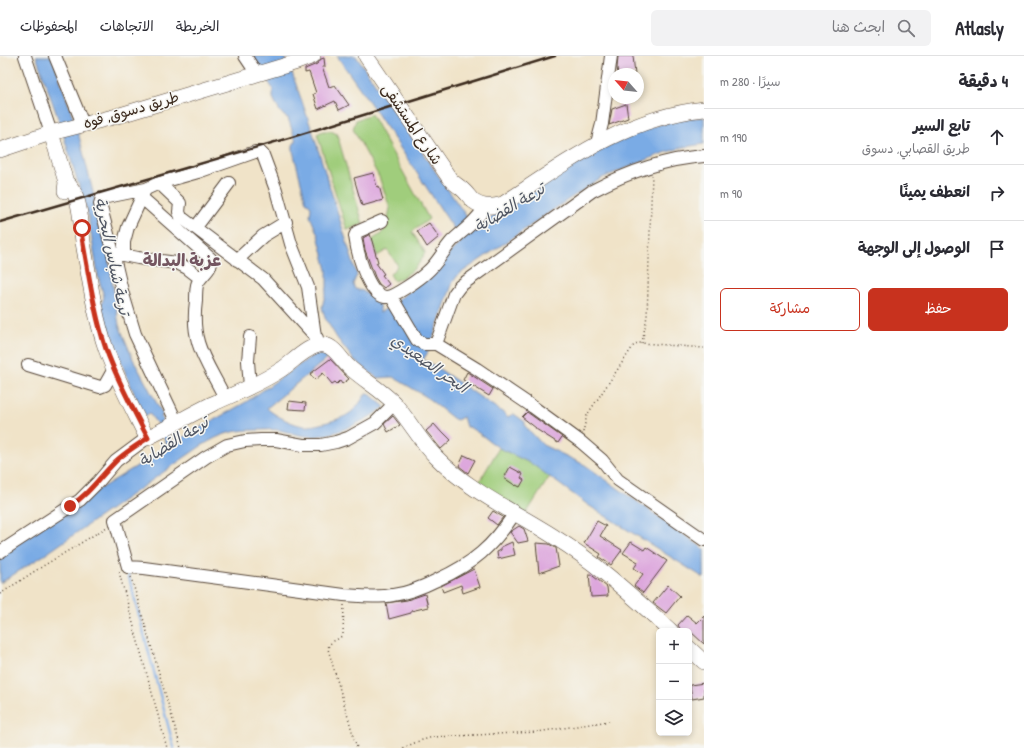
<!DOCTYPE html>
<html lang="ar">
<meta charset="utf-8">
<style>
:root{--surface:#fff;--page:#f2f2f3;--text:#2b2b33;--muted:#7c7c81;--line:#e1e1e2;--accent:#c8321e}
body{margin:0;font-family:"Patrick Hand","Playpen Sans Arabic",sans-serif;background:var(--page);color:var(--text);direction:rtl}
.controls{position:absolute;right:12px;bottom:12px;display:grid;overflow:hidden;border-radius:6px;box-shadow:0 2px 6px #0003}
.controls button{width:36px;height:36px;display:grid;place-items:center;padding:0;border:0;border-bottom:1px solid var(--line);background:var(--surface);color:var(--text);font:20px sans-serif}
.compass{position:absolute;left:608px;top:12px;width:36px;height:36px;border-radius:50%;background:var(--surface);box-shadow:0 2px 6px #0003;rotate:297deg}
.stop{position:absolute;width:12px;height:12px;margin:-9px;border:3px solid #c8321e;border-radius:50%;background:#fff}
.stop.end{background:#c8321e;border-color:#fff;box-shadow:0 1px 4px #0008}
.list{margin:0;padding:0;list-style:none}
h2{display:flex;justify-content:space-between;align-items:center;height:52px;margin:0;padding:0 16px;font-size:17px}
h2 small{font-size:13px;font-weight:400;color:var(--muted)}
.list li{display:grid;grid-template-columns:26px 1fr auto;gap:12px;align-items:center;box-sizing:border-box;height:56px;padding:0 16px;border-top:1px solid var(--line)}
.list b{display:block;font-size:15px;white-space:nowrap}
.list p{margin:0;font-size:13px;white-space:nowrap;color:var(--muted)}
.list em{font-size:13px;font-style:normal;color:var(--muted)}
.actions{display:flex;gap:8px;padding:12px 16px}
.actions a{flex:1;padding:9px 0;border:1px solid var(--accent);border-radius:6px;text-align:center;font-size:14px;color:var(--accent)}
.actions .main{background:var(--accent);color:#fff}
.icon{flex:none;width:22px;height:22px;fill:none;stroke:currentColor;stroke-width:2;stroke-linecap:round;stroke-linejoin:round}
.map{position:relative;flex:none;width:704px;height:692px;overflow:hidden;direction:ltr}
header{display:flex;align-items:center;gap:24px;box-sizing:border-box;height:56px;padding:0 20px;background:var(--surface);border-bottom:1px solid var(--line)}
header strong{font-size:19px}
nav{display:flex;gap:22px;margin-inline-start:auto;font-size:14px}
.search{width:280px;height:36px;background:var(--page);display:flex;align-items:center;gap:10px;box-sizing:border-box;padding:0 14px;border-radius:6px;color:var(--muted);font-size:15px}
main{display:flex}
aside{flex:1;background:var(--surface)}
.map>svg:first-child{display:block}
</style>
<header>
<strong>Atlasly</strong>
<div class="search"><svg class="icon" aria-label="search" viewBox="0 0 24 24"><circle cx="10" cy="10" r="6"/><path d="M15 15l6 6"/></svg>ابحث هنا</div>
<nav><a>الخريطة</a><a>الاتجاهات</a><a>المحفوظات</a></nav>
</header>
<main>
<aside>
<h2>4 دقيقة<small>سيرًا · 280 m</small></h2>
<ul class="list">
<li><svg class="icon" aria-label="ahead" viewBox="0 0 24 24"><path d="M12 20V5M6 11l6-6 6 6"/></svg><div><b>تابع السير</b><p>طريق القصابي, دسوق</p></div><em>190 m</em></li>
<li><svg class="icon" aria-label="right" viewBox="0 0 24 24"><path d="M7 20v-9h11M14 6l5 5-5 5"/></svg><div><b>انعطف يمينًا</b></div><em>90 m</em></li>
<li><svg class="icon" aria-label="arrive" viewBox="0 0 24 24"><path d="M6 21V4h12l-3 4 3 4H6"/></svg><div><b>الوصول إلى الوجهة</b></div></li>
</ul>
<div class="actions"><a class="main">حفظ</a><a>مشاركة</a></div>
</aside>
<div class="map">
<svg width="704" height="692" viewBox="0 0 704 692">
<rect width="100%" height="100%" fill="#f6f6f2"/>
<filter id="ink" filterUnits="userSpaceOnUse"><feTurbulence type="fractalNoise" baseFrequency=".025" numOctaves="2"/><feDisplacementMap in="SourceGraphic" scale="8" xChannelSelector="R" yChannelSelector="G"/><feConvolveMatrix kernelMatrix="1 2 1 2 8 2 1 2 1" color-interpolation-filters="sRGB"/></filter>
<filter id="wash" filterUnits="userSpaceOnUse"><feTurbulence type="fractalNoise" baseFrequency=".012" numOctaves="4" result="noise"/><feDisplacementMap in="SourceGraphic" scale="16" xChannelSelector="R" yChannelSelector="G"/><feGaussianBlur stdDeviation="0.9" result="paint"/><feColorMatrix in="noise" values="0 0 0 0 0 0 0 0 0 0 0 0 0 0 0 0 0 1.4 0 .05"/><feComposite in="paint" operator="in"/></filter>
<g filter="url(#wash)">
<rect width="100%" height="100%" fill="#f0e3c8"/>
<!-- green -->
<path fill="#a0cd7b" stroke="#6e7c4c" d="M371,58L429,163L412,176L425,196C420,210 408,220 394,225L390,218L396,212L397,208L387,194L377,200L372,184L381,178L386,172L390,152L379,121L353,73L356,64Z
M323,75H331L337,78L363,168L347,174L317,78Z
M499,392L532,408L550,420L526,458L478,428Z"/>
<!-- water -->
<path fill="#7aabe5" stroke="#5a6a82" d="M36,0H52L78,76L107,192L119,269L133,303L163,359L161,360L173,387L246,346L322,293L330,300L267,352C273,359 296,370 305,370C313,371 341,363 347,359C356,354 361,345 367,336L385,351C366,364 342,377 318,380C306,382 292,377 279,374C272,373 265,374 258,374C232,374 223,377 201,390L46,498L0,527V498L80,445L168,391L157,368L149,357L146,360L141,352L130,328L100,252L104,241L98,220L88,159L59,65Z
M252,0H284L292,17L314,80L357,219L353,228L355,233L363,235L379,248L380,257L414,232L462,185L377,57L337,0H356L475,173L482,167C505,153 528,139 550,125C598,94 645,64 704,61V88L684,91L661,98L602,122L569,143L458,219L453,226L428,296L423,304L435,310L505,358L507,361L514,358L525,366V370L543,389L585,409L700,490L704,494V522L588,449L532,408L499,392L480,378L469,371H466L463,361L457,364L454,363L425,340L393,321L377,322L354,304L337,282L325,262L322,251L327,231V214L318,179L310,160L311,151L310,149L306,146L293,95V89L296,85L288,62L284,60L279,54L273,42V33Z"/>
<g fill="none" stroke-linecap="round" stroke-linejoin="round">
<!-- stream -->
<path stroke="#7aabe5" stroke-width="2.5" d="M127,514L174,692"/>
</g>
<g id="blocks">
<!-- building -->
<path fill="#dda7dd" d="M618,0H633L635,18H618L617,12Z
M324,2L325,11H322L329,31L335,29L349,49L339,54L335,45L318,53L313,38L316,37L309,16L305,17V13L317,8L321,3Z
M626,48L628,62L609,69L612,53Z
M373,117L377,131L379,130L383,144L362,150L354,122Z
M429,167L439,181L427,191L417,175Z
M370,178L378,206L376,207L384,218L382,219L389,228L384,232L379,228L375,221L365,194L363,182Z
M330,303L349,323L342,328L340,325L337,328L335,326L332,328L323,317L315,324L310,318Z
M467,316L493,333L489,340L463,324Z
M289,345L306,347L305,354L288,353Z
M527,356L562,381L558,387L536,373V372L522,361Z
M393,360L400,369L388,376L384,368Z
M434,368L442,377L443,376L451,384L441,393L426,375Z
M464,399L475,404L468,417L459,410Z
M510,411L523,418L521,422L524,424L520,431L516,429V430L504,422Z
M493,455L503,461L497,469L488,462Z
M597,465L606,470L600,480L622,494L611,509L599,501L601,498L584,487Z
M519,470L524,473L528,485L518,487L510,476Z
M512,486L515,499L498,503L497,496L501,494V491Z
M631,486L644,494L646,491L667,505L643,537L634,530L643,518L634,512L638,506L623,497Z
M536,487L549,488L556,492L559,510L539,517Z
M474,513L480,531L463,537L461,529L443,536L441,530Z
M589,517L607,531L608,540L591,541Z
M668,529L680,540L666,557L653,547Z
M425,538L428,551L411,555V557L389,563L386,547L407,544Z
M687,559L697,567L704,560V588L690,575H682L680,573L678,569Z
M704,627V641L692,643L690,629Z"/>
</g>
</g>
<g filter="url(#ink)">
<use href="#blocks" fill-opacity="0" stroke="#564638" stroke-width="1"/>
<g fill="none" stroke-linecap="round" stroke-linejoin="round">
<!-- minor casing -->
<g stroke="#564638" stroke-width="14">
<path id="minor" d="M25,0L51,77
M55,0L83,68
M245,0L257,18
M597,87L602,68L611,0
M159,127L180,147L179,156L181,161L263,223L317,282
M141,141L211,203C213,214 199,220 197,229C196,234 196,240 196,245C190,289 207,305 225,342
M382,165L357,176L355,180C357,195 367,238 385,241C393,242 421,222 427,216C437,208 443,195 452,185C458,179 465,174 471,168C476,163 482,156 487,150
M196,171L229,127
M113,197L138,202L177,207L187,212L200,222
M124,199V186L128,171L145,134
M237,204L263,180L286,166
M391,240L417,284L424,288H436L477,313L533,351L581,386L602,404L618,424L704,484
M436,288L454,238L460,230L592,135C628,116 664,103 704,100
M28,309L100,331L105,329L114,313
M250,331L248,305L250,281
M394,348L375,367L348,382L336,386L321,389H303L276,384H261L245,385L227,389L206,401L115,464L128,511L144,512L344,539C360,540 377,542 393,539C409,537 423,531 437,524C473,508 493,490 515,457
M177,367L135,278L122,235L113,197L100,148L102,142L146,133L159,127L198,116L255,96H260L263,99L276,134L291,188L308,231L315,280
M0,496L80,444L98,426L116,405L147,382"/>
</g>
<!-- major casing -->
<g stroke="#564638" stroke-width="16">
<path id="major" d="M366,0L450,123C453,127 458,129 462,133C466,136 469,141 473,145C482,152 493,151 503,148C568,105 624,62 704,53
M51,77L66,126L65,135
M0,94L51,77L117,60L297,6L313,0
M66,126C83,140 80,172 84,192C90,226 95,261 106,293C117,324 133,353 147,382C169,371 190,359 212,348C236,337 260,328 282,313C293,306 310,287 324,289C334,290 341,303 348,310C362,323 380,333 394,347C409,364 420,385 436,401C470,436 516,456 556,482C598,508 634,542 671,575
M689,592L704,606"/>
</g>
<!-- path -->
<path stroke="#564638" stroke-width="1.5" stroke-dasharray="1 3" stroke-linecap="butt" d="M642,287L647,260L652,119
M583,376L587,359L634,289L637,287H642L704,292
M119,516L167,692
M131,521L181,692
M0,538L35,515L107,471
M344,549L343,578C339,585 329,584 328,593L357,692
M403,692L419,685L433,681L537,676L610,665"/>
<!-- minor -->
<use href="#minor" stroke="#fff" stroke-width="12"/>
<!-- major -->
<use href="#major" stroke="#fff" stroke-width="15"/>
<!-- rail -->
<path stroke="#3b2a1e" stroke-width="2.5" d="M0,166L292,81L555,0"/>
</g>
</g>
<g fill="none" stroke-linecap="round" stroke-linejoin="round" filter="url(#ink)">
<!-- route -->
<path stroke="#c8321e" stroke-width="5" d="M70,450C90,437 99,422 115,406C124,397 137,389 148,382C133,353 117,324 106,293C94,257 89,219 82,182V172"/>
</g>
<g text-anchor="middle" stroke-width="3" stroke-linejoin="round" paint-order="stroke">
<!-- street labels -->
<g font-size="15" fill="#3b2a1e" stroke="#f6f6f2">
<text transform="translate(131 54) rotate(-16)" y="5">طريق دسوق, فوه</text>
<text transform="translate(412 68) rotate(56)" y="5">شارع المستشفى</text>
</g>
<!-- water labels -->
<g font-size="16" font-style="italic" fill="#515764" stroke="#f6f6f2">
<text transform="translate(509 151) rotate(-31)" y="6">ترعة القضابة</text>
<text transform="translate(113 200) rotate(78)" y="6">ترعة شباس البحرية</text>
<text transform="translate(430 307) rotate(35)" y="6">البحر الصعيدي</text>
<text transform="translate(173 385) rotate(-32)" y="6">ترعة القضابة</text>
</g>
<!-- quarter labels -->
<g font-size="17" font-weight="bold" fill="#745661" stroke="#f6f6f2">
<text x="182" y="210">عزبة البدالة</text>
</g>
</g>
</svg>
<div class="controls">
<button>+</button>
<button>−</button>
<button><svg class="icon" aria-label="layers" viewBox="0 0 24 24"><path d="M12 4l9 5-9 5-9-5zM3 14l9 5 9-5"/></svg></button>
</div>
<svg class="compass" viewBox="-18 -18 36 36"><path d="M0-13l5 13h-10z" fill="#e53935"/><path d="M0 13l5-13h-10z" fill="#7c7c81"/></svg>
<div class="stop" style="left:82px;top:172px"></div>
<div class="stop end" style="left:70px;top:450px"></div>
</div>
</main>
